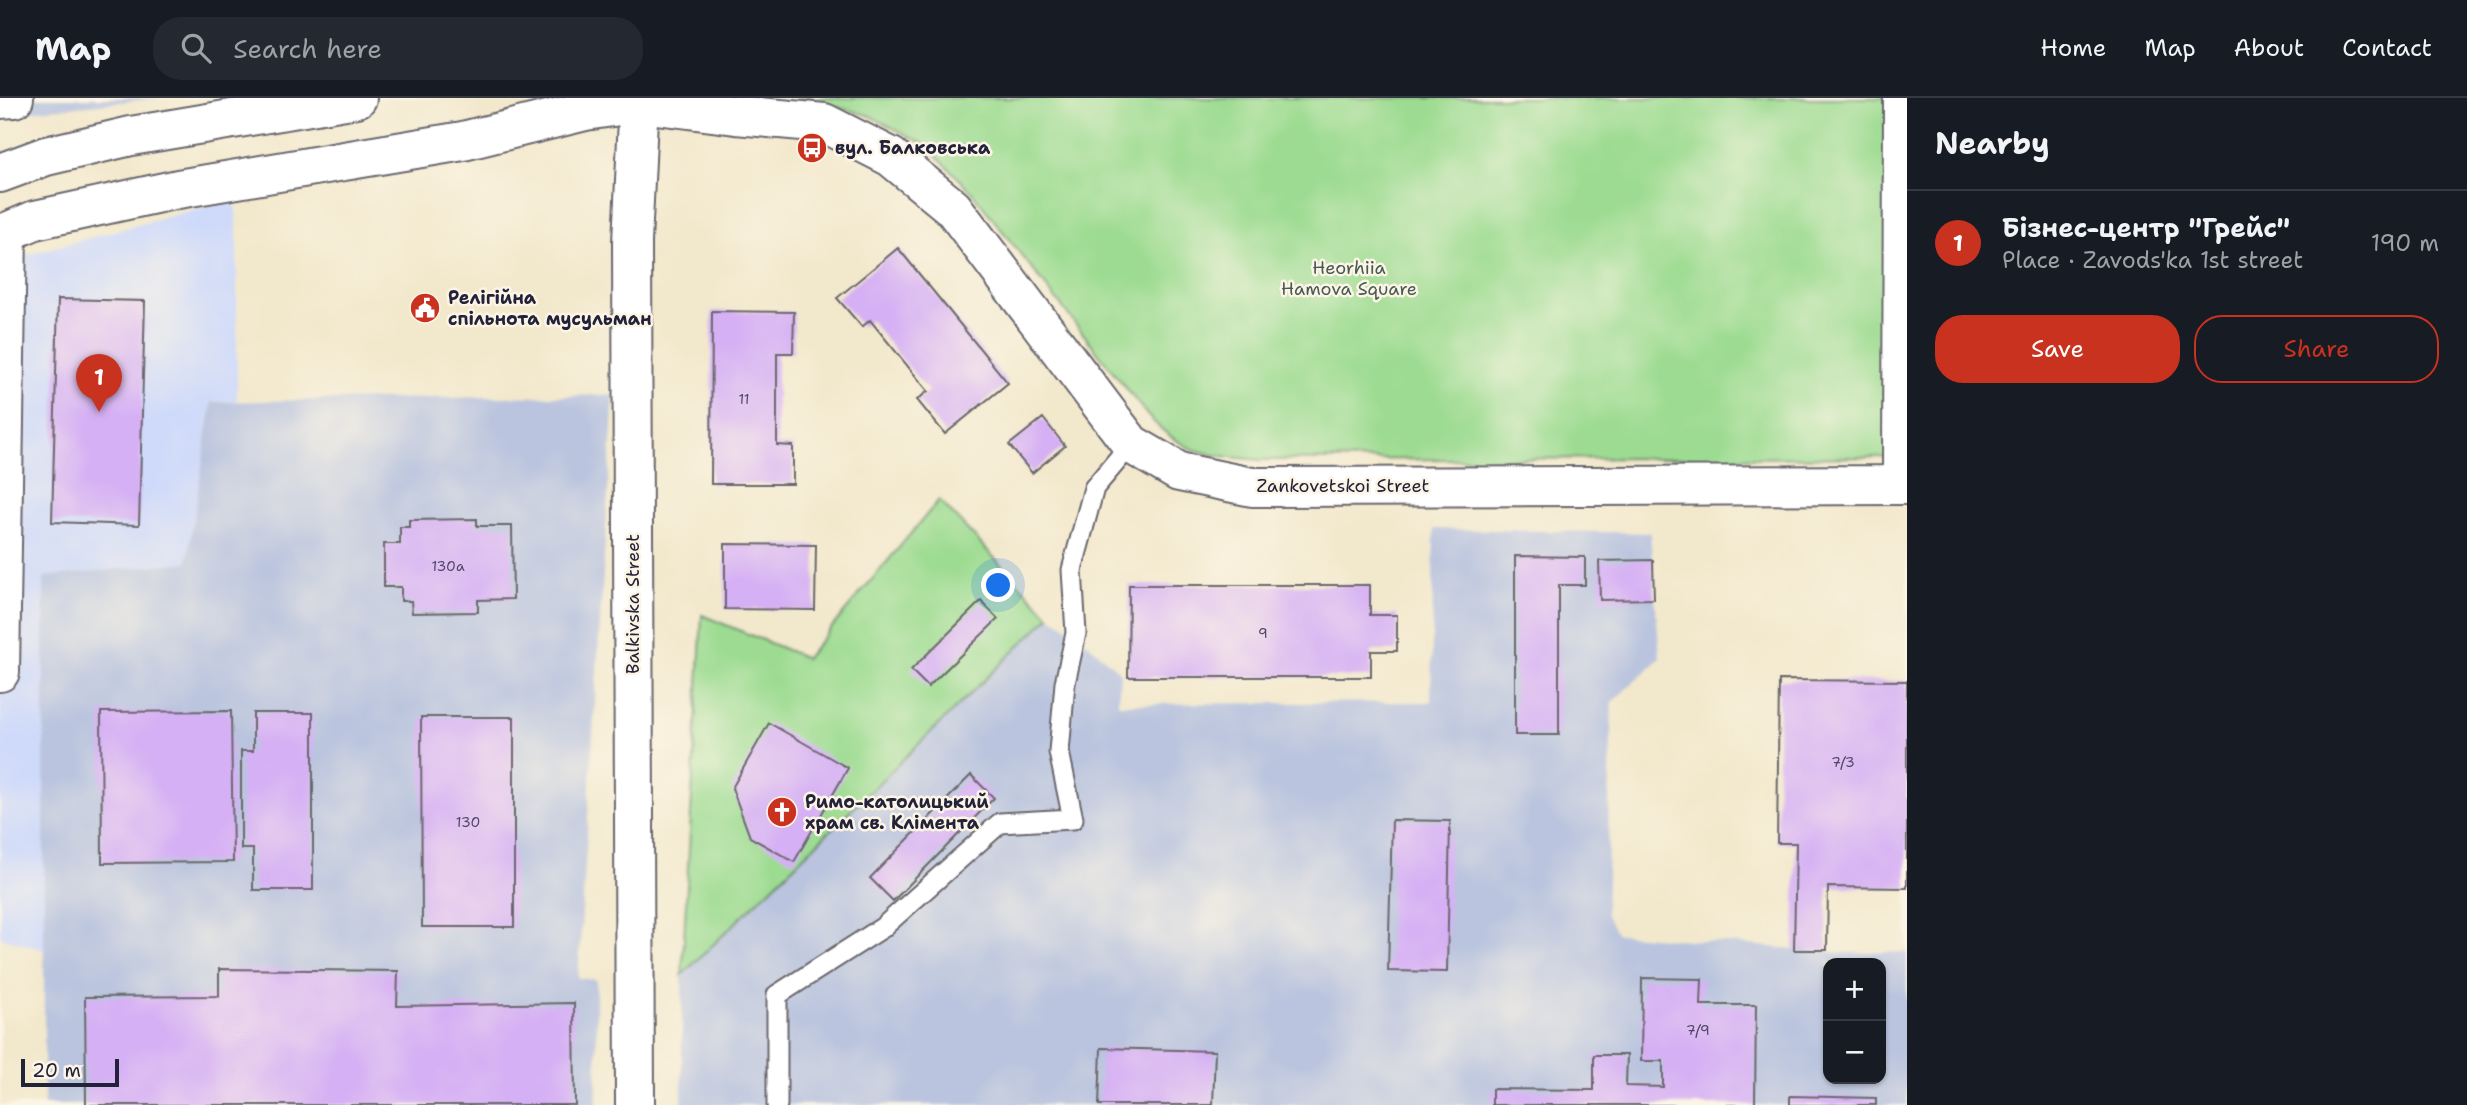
<!DOCTYPE html>
<meta charset="utf-8">
<style>
:root{--surface:#171b24;--page:#242831;--text:#f1f3f6;--muted:#9ea1a6;--line:#363941;--accent:#c8321e}
body{margin:0;font-family:"Shantell Sans",sans-serif;background:var(--page);color:var(--text)}
.controls{position:absolute;right:21px;bottom:21px;display:grid;overflow:hidden;border-radius:14px;box-shadow:0 2px 5px #0004}
.controls button{width:63px;height:63px;display:grid;place-items:center;padding:0;border:0;border-bottom:2px solid var(--line);background:var(--surface);color:var(--text);font:35px sans-serif}
.scale{position:absolute;left:21px;bottom:18px;width:98px;box-sizing:border-box;padding-left:7px;border:4px solid #22223b;border-top:0;font-size:19px;line-height:24px;white-space:nowrap;color:#22223b;-webkit-text-stroke:5px #fcf5e5;paint-order:stroke}
.you{position:absolute;left:999px;top:488px;width:24px;height:24px;margin:-18px;border:5px solid #fff;border-radius:50%;background:#1a73e8;box-shadow:0 0 0 10px #1a73e833}
.badge{display:grid;place-items:center;width:46px;height:46px;border-radius:50%;background:var(--accent);color:#fff;font-size:23px;font-weight:700}
.pin{position:absolute;translate:-50% -58px;filter:drop-shadow(0 2px 4px #0008)}
.pin::after{content:'';position:absolute;top:37px;width:24px;height:21px;background:inherit;clip-path:polygon(0 0,100% 0,50% 100%)}
.list{margin:0;padding:0;list-style:none}
h2{display:flex;justify-content:space-between;align-items:center;height:91px;margin:0;padding:0 28px;font-size:30px}
h2 small{font-size:23px;font-weight:400;color:var(--muted)}
.list li{display:grid;grid-template-columns:46px 1fr auto;gap:21px;align-items:center;box-sizing:border-box;height:105px;padding:0 28px;border-top:2px solid var(--line)}
.list b{display:block;font-size:26px;white-space:nowrap}
.list p{margin:0;font-size:23px;white-space:nowrap;color:var(--muted)}
.list em{font-size:23px;font-style:normal;color:var(--muted)}
.actions{display:flex;gap:14px;padding:21px 28px}
.actions a{flex:1;padding:16px 0;border:2px solid var(--accent);border-radius:28px;text-align:center;font-size:24px;color:var(--accent)}
.actions .main{background:var(--accent);color:#fff}
.icon{flex:none;width:38px;height:38px;fill:none;stroke:currentColor;stroke-width:2;stroke-linecap:round;stroke-linejoin:round}
.map{position:relative;flex:none;width:1907px;height:1007px;overflow:hidden}
header{display:flex;align-items:center;gap:42px;box-sizing:border-box;height:98px;padding:0 35px;background:var(--surface);border-bottom:2px solid var(--line)}
header strong{font-size:33px}
nav{display:flex;gap:38px;margin-inline-start:auto;font-size:24px}
.search{width:490px;height:63px;background:var(--page);display:flex;align-items:center;gap:18px;box-sizing:border-box;padding:0 24px;border-radius:28px;color:var(--muted);font-size:26px}
main{display:flex}
aside{flex:1;background:var(--surface)}
.map>svg:first-child{display:block}
</style>
<header>
<strong>Map</strong>
<div class="search"><svg class="icon" aria-label="search" viewBox="0 0 24 24"><circle cx="10" cy="10" r="6"/><path d="M15 15l6 6"/></svg>Search here</div>
<nav><a>Home</a><a>Map</a><a>About</a><a>Contact</a></nav>
</header>
<main>
<div class="map">
<svg width="1907" height="1007" viewBox="0 0 1907 1007">
<rect width="100%" height="100%" fill="#fcf5e5"/>
<filter id="ink" filterUnits="userSpaceOnUse"><feTurbulence type="fractalNoise" baseFrequency=".0143" numOctaves="2"/><feDisplacementMap in="SourceGraphic" scale="14" xChannelSelector="R" yChannelSelector="G"/><feConvolveMatrix kernelMatrix="1 2 1 2 8 2 1 2 1" color-interpolation-filters="sRGB"/></filter>
<filter id="wash" filterUnits="userSpaceOnUse"><feTurbulence type="fractalNoise" baseFrequency=".00686" numOctaves="4" result="noise"/><feDisplacementMap in="SourceGraphic" scale="28" xChannelSelector="R" yChannelSelector="G"/><feGaussianBlur stdDeviation="1.57" result="paint"/><feColorMatrix in="noise" values="0 0 0 0 0 0 0 0 0 0 0 0 0 0 0 0 0 1.4 0 .05"/><feComposite in="paint" operator="in"/></filter>
<g filter="url(#wash)">
<rect width="100%" height="100%" fill="#f2e8cc"/>
<!-- built -->
<path fill="#cfdafa" d="M234,101L237,123V303L212,304L187,464L44,479V852L0,839V164Z"/>
<!-- industrial -->
<path fill="#bac4de" fill-rule="evenodd" d="M0,0H160L0,16Z
M614,297L578,880L596,882L597,1007H44V479L187,464L212,304Z
M1434,431L1650,435L1660,560L1612,604L1606,817L1617,836L1842,855L1907,854V1007H682V877L1050,518L1076,535L1120,574L1118,606L1431,604ZM1828,865H1881V981H1828Z"/>
<!-- green -->
<path fill="#9cdb91" stroke="#5f7e66" stroke-width="2" d="M799,0H1890L1899,359L1258,362C1206,356 1186,358 1148,318L971,93L926,47L868,17Z
M939,402L1050,518L682,877L702,517L806,560Z"/>
<g id="blocks">
<!-- building -->
<path fill="#d6b0f4" d="M898,150L1008,285L945,336L917,302L928,293L870,222L862,229L837,200Z
M58,201L145,203L139,427L52,424Z
M712,213L794,214L793,255H777V347L793,348V386H711Z
M1043,320L1065,348L1032,375L1009,347Z
M477,421V428H512L513,501L478,502V514L412,515L411,503H401V489H384V446H400V429H409V422Z
M725,446L816,447L815,512L725,511Z
M1515,458L1585,459V487H1559V637H1515Z
M1653,462L1654,501L1600,502L1599,463Z
M1129,487H1370V517H1397V553H1371V579H1128Z
M981,503L998,521L928,589L911,572Z
M1779,582L1907,583V790L1828,789L1827,852H1794L1796,745H1777Z
M231,613L233,764L102,765L101,614Z
M253,615H313V792H253V751H241V653H253Z
M421,619H514V829H422Z
M769,625L848,670L794,764L750,739L732,690Z
M971,677L994,700L893,803L870,780Z
M1392,722L1450,723L1447,874L1388,873Z
M219,871L398,873L397,908L574,905L575,1007H86L85,899L219,898Z
M1642,880L1702,881L1701,907H1756L1755,1007H1492V991L1594,992V957H1627L1626,988L1663,989V963H1641Z
M1101,950L1215,953L1213,1007H1099Z
M1790,998L1876,1000V1007H1790Z"/>
</g>
</g>
<g filter="url(#ink)">
<use href="#blocks" fill-opacity="0" stroke="#6b676e" stroke-width="2"/>
<g fill="none" stroke-linecap="round" stroke-linejoin="round">
<!-- service casing -->
<g stroke="#6b676e" stroke-width="23">
<path id="service" d="M777,1007V897L882,830L1000,725L1073,721L1059,654L1065,585L1076,535L1072,472L1094,390L1131,346"/>
</g>
<!-- minor casing -->
<g stroke="#6b676e" stroke-width="42">
<path id="minor" d="M0,1L14,0
M640,5L736,17L824,25L891,59L953,110L1131,346L1179,374L1252,389L1907,387
M1902,387L1903,0
M0,574L7,134"/>
</g>
<!-- tertiary casing -->
<g stroke="#6b676e" stroke-width="42">
<path id="tertiary" d="M0,75L46,58L131,38L357,0
M0,137L35,122L178,91L463,43L585,13L640,5
M635,1007L632,144L639,0"/>
</g>
<!-- service -->
<use href="#service" stroke="#fff" stroke-width="19"/>
<!-- minor -->
<use href="#minor" stroke="#fff" stroke-width="38"/>
<!-- tertiary -->
<use href="#tertiary" stroke="#fff" stroke-width="38"/>
</g>
</g>
<!-- icons -->
<defs>
<g id="bus-disc" transform="scale(1.575)"><circle r="9.5" fill="#c8321e" stroke="#fcf5e5"/><path d="M-5-6H5V4H4V6H2V4H-2V6H-4V4H-5ZM-3.5-4V0h7V-4ZM-3.5 1.2v1.5H-2V1.2ZM2 1.2v1.5H3.5V1.2Z" fill="#fff"/></g>
<g id="civic-disc" transform="scale(1.575)"><circle r="9.5" fill="#c8321e" stroke="#fcf5e5"/><path d="M-.6-6.5H3V-4.5H.6V-3L4-1V1h2V6H-6V1h2V-1L-.6-3ZM-1.2 2.5V6h2.4V2.5Z" fill="#fff"/></g>
<g id="church-disc" transform="scale(1.575)"><circle r="9.5" fill="#c8321e" stroke="#fcf5e5"/><path d="M-1.2-6h2.4v3.5h3.3v2.4h-3.3V6h-2.4V-.1h-3.3v-2.4h3.3Z" fill="#fff"/></g>
</defs>
<g fill-rule="evenodd">
<use href="#bus-disc" x="812" y="50"/>
<use href="#civic-disc" x="425" y="210"/>
<use href="#church-disc" x="782" y="714"/>
</g>
<g text-anchor="middle" stroke-width="5" stroke-linejoin="round" paint-order="stroke">
<!-- number labels -->
<g font-size="14" fill="#4f4669">
<text x="744" y="306">11</text>
<text x="448" y="473">130а</text>
<text x="1263" y="540">9</text>
<text x="1843" y="669">7/3</text>
<text x="468" y="729">130</text>
<text x="1698" y="937">7/9</text>
</g>
<!-- poi labels -->
<g font-size="18" font-weight="bold" fill="#22223b" stroke="#fcf5e5" text-anchor="start">
<text x="835" y="56">вул. Балковська</text>
<text x="448" y="206">Релігійна<tspan x="448" dy="21">спільнота мусульман</tspan></text>
<text x="805" y="710">Римо-католицький<tspan x="805" dy="21">храм св. Клімента</tspan></text>
</g>
<!-- park labels -->
<g font-size="18" fill="#475a55" stroke="#fcf5e5">
<text x="1349" y="176">Heorhiia<tspan x="1349" dy="21">Hamova Square</tspan></text>
</g>
<!-- street labels -->
<g font-size="18" fill="#22223b" stroke="#fcf5e5">
<text x="1343" y="394">Zankovetskoi Street</text>
<text transform="translate(633 506) rotate(-90)" y="6">Balkivska Street</text>
</g>
</g>
</svg>
<div class="controls">
<button>+</button>
<button>−</button>
</div>
<div class="scale">20 m</div>
<div class="you"></div>
<div class="pin badge" style="left:99px;top:314px">1</div>
</div>
<aside>
<h2>Nearby<small></small></h2>
<ul class="list">
<li><span class="badge">1</span><div><b>Бізнес-центр &quot;Грейс&quot;</b><p>Place · Zavods'ka 1st street</p></div><em>190 m</em></li>
</ul>
<div class="actions"><a class="main">Save</a><a>Share</a></div>
</aside>
</main>
